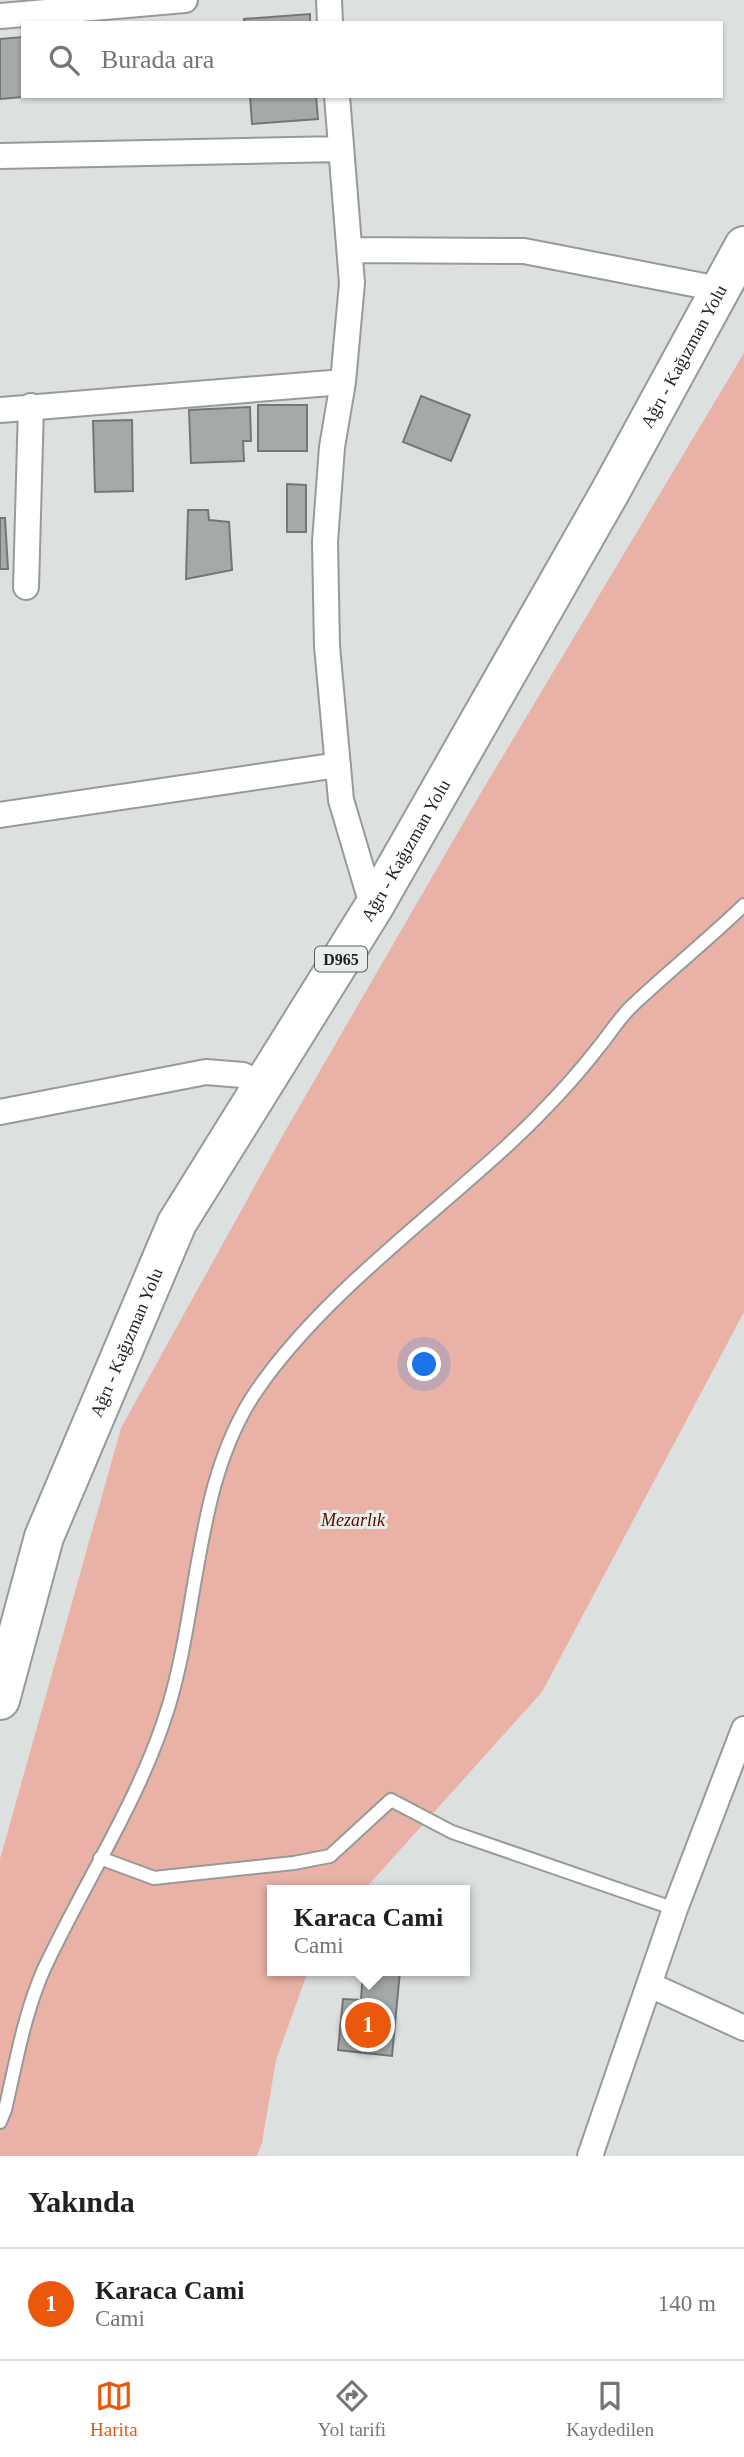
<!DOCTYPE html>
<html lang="tr">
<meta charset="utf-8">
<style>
:root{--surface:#fff;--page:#f2f2f2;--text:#202124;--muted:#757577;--line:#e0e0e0;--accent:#ea580c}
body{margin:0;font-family:"Times New Roman",serif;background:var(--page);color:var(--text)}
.you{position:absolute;left:425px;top:1365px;width:24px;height:24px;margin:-18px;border:5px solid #fff;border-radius:50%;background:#1a73e8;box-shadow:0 0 0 10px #1a73e833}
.badge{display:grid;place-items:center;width:46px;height:46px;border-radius:50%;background:var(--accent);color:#fff;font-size:23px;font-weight:700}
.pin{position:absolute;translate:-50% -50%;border:4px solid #fff;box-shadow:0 2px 7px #0006}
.popup{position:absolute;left:267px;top:1885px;width:203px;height:91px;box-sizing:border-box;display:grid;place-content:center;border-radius:0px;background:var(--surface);filter:drop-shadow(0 2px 5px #0005);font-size:23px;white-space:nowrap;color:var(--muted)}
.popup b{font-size:26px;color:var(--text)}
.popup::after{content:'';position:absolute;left:50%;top:100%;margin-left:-14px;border:14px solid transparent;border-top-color:var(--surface)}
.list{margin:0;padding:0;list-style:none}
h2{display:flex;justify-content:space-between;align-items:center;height:91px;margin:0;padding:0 28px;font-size:30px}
h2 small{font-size:23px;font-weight:400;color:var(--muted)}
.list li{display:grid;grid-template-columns:46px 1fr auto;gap:21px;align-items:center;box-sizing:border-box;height:112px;padding:0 28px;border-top:2px solid var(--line)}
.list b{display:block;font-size:26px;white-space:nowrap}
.list p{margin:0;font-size:23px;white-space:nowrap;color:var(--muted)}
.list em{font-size:23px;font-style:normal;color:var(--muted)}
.icon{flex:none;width:38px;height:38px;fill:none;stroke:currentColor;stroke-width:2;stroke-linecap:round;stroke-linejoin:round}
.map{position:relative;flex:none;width:744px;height:2156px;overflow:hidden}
.search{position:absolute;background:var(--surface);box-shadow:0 2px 5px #0004;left:21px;right:21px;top:21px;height:77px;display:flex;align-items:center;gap:18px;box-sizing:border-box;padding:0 24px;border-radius:0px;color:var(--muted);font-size:26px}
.sheet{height:203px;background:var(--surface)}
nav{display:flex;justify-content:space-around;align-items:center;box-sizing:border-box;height:98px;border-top:2px solid var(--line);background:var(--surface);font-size:19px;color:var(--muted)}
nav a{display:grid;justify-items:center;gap:4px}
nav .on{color:var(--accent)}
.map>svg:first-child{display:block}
</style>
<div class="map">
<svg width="744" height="2156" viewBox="0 0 744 2156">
<rect width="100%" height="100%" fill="#dce0de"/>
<!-- green -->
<path fill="#eab2a7" d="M744,353V1312L542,1692L364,1890H272V1971H308L276,2060L262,2143L257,2156H0V1859L121,1428L284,1133L476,801Z"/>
<!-- building -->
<path fill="#a5a9a7" stroke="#737775" stroke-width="2" d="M310,14V23H244V19Z
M23,37V96H34L0,99V39Z
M250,96H316L318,119L252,124Z
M421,396L470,415L451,461L403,442Z
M258,405H307V451H258Z
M250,407L251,441H243L244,461L191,463L189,410Z
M132,420L133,491L95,492L93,421Z
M287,484L306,485V532H287Z
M188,510H208L209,520L229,522L232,570L186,579Z
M0,518H5L8,569H0Z
M363,1971H400L392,2056L338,2050L343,1999L361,2000Z"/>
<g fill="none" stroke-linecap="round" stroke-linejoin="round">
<!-- lane casing -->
<g stroke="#969a98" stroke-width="16">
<path id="lane" d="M100,1858L154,1878L294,1863L330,1856L391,1800L452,1832L675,1909
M0,2122L5,2110C16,2063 24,2014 44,1969C85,1881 141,1798 169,1705C200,1602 195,1480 257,1390C321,1297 426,1221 508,1145C540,1115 571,1083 598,1048C610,1034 620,1016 635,1003C670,970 709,939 744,905"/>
</g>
<!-- street casing -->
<g stroke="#969a98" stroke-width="28">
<path id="street" d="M329,0L330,23
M0,16L185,0
M337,96L352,283L343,382L332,447L325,542L327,646L341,800L373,908
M0,156L341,149
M350,250L524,251L719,289
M0,410L343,382
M26,587L31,406
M0,815L338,765
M0,1112L206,1072L243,1075L263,1085
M650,1985L744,2028
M590,2156L675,1909L744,1729"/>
</g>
<!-- primary casing -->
<g stroke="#969a98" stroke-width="42">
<g id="primary">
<path id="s1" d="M0,1700L44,1537L177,1223L373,908L610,492L744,246"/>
</g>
</g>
<!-- lane -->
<use href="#lane" stroke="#fff" stroke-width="12"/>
<!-- street -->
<use href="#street" stroke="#fff" stroke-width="24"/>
<!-- primary -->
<use href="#primary" stroke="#fff" stroke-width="38"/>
</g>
<g text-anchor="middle" stroke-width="6" stroke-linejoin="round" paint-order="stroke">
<!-- shield labels -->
<rect fill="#e9eeeb" stroke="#5d5f5e" stroke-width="2" x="315" y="946.5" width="52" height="25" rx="5"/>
<g font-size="16" font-weight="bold" fill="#212222">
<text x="341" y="965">D965</text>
</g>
<!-- street labels -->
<g font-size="18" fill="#212222" stroke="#e9eeeb">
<text dy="6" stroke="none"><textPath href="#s1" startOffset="1514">Ağrı - Kağızman Yolu</textPath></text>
<text dy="6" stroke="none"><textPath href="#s1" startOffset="947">Ağrı - Kağızman Yolu</textPath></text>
<text dy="6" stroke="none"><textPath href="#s1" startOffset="380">Ağrı - Kağızman Yolu</textPath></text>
</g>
<!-- park labels -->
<g font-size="18" font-style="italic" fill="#590c02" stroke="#e9eeeb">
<text x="353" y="1526">Mezarlık</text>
</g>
</g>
</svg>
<div class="you"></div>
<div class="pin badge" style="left:368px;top:2025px">1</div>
<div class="popup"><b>Karaca Cami</b>Cami</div>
<div class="search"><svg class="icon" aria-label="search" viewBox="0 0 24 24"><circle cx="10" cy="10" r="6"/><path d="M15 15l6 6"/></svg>Burada ara</div>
</div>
<section class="sheet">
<h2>Yakında<small></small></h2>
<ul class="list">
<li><span class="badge">1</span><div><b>Karaca Cami</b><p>Cami</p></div><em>140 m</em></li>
</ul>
</section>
<nav>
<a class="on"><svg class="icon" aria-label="map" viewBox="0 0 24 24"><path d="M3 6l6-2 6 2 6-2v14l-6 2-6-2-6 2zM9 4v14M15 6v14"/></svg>Harita</a>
<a><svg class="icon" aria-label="directions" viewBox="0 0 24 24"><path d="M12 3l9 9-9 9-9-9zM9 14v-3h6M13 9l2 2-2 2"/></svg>Yol tarifi</a>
<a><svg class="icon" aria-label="saved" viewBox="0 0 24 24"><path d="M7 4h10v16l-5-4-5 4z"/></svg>Kaydedilen</a>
</nav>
